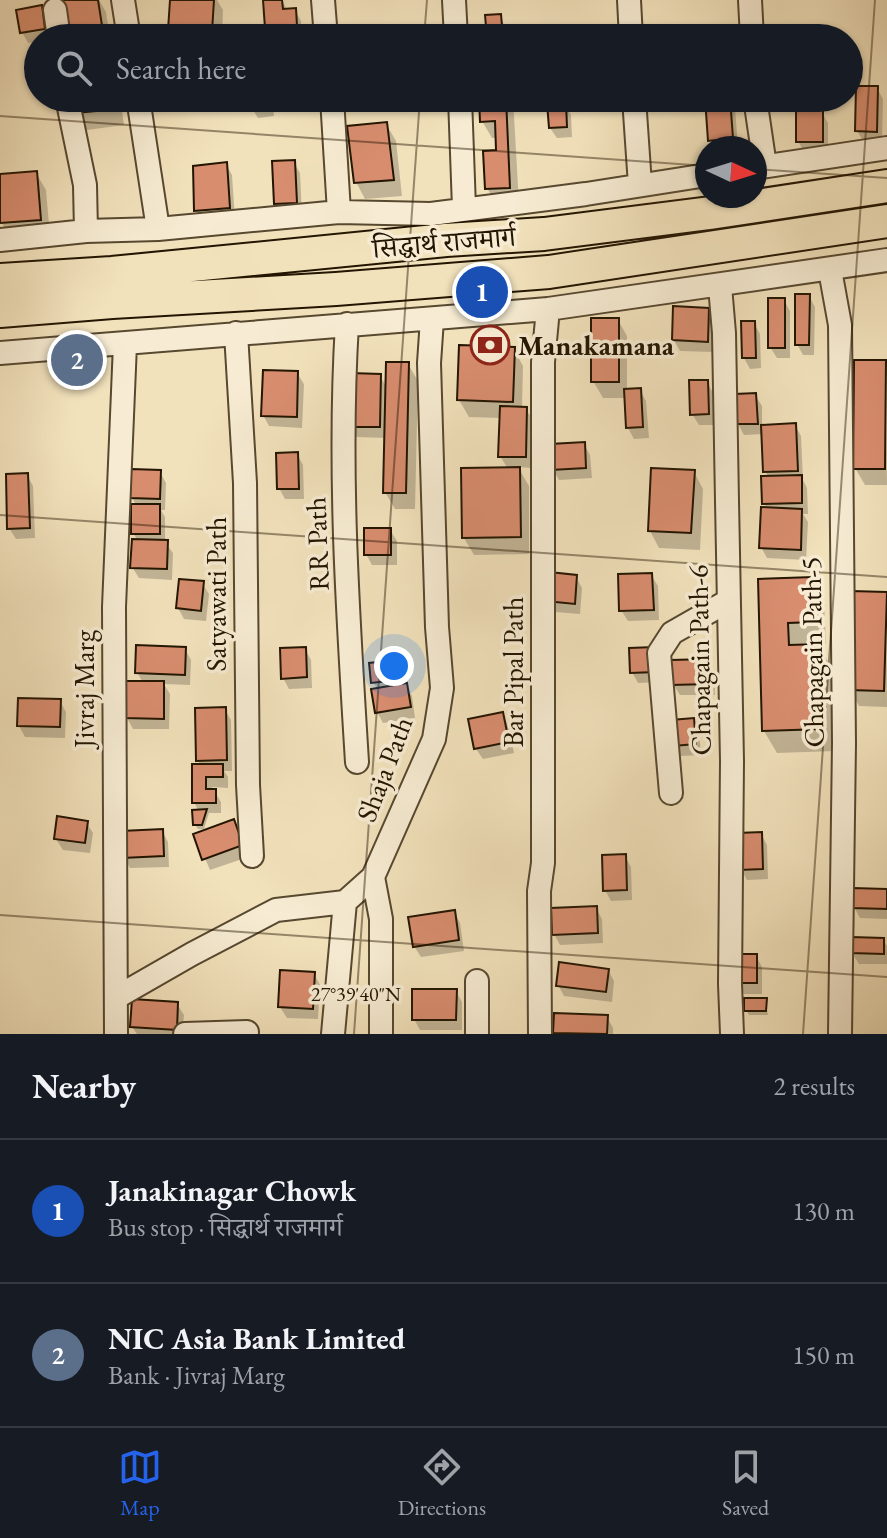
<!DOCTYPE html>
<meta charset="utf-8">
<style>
:root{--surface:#171b24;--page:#242831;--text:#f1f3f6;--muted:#9ea1a6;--line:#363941;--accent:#2563eb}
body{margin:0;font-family:"EB Garamond","Noto Serif Devanagari",serif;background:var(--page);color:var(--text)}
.compass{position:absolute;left:695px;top:136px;width:72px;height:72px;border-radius:50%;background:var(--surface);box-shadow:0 2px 6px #0004;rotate:94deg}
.you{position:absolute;left:394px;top:666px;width:28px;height:28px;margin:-20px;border:6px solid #fff;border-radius:50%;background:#1a73e8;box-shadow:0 0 0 12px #1a73e833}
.badge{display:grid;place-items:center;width:52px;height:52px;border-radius:50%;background:var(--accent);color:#fff;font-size:26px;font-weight:700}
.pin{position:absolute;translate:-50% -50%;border:4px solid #fff;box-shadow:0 2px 8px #0006}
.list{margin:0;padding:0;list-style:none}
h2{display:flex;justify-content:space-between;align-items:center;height:104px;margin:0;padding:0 32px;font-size:34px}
h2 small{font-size:26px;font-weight:400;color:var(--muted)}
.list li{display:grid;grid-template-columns:52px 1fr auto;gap:24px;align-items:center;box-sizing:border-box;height:144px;padding:0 32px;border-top:2px solid var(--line)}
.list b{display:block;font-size:30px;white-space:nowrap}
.list p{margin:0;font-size:26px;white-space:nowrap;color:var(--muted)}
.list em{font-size:26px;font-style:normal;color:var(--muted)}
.icon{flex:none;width:44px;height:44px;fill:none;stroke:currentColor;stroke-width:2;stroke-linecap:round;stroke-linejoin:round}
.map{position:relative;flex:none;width:887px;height:1034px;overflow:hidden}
.search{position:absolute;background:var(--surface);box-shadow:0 2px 6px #0004;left:24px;right:24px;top:24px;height:88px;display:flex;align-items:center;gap:20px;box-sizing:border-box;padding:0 28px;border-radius:44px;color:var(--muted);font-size:30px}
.sheet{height:392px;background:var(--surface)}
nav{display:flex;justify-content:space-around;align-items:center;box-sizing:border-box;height:112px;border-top:2px solid var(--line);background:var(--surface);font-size:22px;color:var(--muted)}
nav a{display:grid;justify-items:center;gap:4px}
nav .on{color:var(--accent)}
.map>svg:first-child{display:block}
</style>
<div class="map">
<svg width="887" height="1034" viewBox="0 0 887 1034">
<rect width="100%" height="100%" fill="#f2e2bc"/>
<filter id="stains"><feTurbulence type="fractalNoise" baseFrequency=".0025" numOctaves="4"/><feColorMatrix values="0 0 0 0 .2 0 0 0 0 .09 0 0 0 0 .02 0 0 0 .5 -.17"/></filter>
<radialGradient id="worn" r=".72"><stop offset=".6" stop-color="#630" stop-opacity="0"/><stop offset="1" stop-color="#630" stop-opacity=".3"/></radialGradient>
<!-- shadow -->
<path fill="#0003" d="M71,0H99L106,12L110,38H66Z
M172,0H217L223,10L222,38H175L170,29Z
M265,0H282L287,10H295L301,21L302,36L273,38L267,28Z
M41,7L47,18L50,38H38V42L28,43L22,32Z
M500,16L510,38H489Z
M877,88L883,99L882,142H864L857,131Z
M75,98H120L124,125L87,130L78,113Z
M251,98H272L274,116L258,118L251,107Z
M481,98H513L519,204L497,205L487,188L498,152V138H492L482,121Z
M730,98L735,107L738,148H715L710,140Z
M564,104L571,115L572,137L557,138L550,128Z
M822,112L828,123V153L804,152L798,141Z
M386,124L396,141L402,196L365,199L356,182Z
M294,163L300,173L302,213L283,214L276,203Z
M226,164L232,175L235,219L203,222L196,211L195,168Z
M36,173L46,190L50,236L12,240L2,223L0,176Z
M809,296L815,307L814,355H803L797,344Z
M784,300L790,311V358H777L770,347Z
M708,309L714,320L713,352L680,351L674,340Z
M618,320L627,336V391L640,390L646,401L649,438L634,439L628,428L626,398H603L593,381Z
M754,323L760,334L761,368L750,369L744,358Z
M514,349L523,366L522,408L526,409L533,420L531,468L518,467L529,486V554L474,555L464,538L508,469L500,456L502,418L469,417L459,400Z
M885,362L887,485H865L855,468Z
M408,364L418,381L415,509H395L385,492L386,438L357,437L351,426L380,376L387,388Z
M297,373L304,384L302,428L269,426L263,415Z
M707,382L713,393L714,425H699L692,414Z
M755,395L762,406V427L795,425L801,436L803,480L807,488L808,514H803L808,522L806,560L767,558L761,547L768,510L764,503L769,478L765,471L764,434L744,435L738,424Z
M584,444L590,455L592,478L559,480L553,469Z
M297,454L303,465L304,499H285L279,488Z
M160,472L166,483L165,510H161L165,517V542L173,553L172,580L139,578L132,567L138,541L133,533L137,506L132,498Z
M694,472L703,489L700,550L659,548L650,531Z
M27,475L33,486L35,538L16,539L9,528Z
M390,530L397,541V565H372L366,554Z
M651,575L658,586L659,620L628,621L621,610Z
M576,577L582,588L580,614L555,612L548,601Z
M811,579L824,601L826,644H818L832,669L835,751L777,753L764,731L760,580Z
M202,583L209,594L206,621L184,619L178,608Z
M886,594L887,707L859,706L850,690Z
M185,649L191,660L190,685L164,684L170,694L169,729H133L127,718L143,683L137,672Z
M305,649L311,660L312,688L289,689L283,678Z
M631,650L661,682L638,683L632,672Z
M708,661L714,672L715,695H680L673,684Z
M395,662L402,673L403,686L406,685L412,696L415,718L383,723L377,712L378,690L373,682Z
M60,701L66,712L65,738L25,737L19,726Z
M225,710L231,720L232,771H224L228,777V788L212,787L221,802V813H209L204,829H198L195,825L199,812L194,802L201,766L198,761Z
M502,714L508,725L514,753L483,759L476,749L471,721Z
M692,720L699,731L701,755L681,756L674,746Z
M233,821L248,857L210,870L195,835Z
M86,822L93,833L90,853L63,850L56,839Z
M162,831L168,842L169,867L130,868L124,857Z
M761,834L767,845L768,879L747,880L741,869Z
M625,856L631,867L632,900L611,901L605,890Z
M887,892V919L860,918L854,907Z
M596,908L602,919L603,943L560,945L554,934Z
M454,912L460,923L464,951L421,957L414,946Z
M883,940L887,946V964H859L852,953Z
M756,956L762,967V994H744L738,983Z
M608,970L614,981L612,1002L564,996L558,985Z
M314,974L320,985L318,1019L287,1018L280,1007Z
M456,991L462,1002V1030H420L414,1019Z
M765,1000L768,1015H749L746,1010Z
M177,1004L184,1015L182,1034H137L132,1027Z
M607,1017L613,1028V1034L555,1032Z"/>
<!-- building -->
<path fill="#d88d6f" stroke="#231501" stroke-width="2" d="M59,0H98L104,38H64Z
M170,0H214L212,32L168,30Z
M263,0H282L283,9L296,8L297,26L265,28Z
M42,5L45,29L20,33L16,10Z
M501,14L503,38H487L485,15Z
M856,86H878L877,132L855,131Z
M73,98H114L116,109L76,113Z
M249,98H268L269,106L249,107Z
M479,98H506L510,188L485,189L483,151L496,150L495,121L480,122Z
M705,98H730L733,138L708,141Z
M566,102L567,127L549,128L547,103Z
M796,110H823V142H796Z
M387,122L394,180L354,183L347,126Z
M295,160L297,203L274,204L272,161Z
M227,162L230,208L194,211L193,166Z
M37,171L41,220L0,223V174Z
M795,294H810L809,345H795Z
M768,298H785V348H768Z
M673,306L709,308L708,342L672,340Z
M591,318H619V382H591Z
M741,321H755L756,358H742Z
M459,345L515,347L513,402L457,400Z
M854,360H886L885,469H853Z
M386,362H409L406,493H383Z
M263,370L298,371L297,417L261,416Z
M350,373L381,374L380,427H349Z
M689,380H708L709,414L690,415Z
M641,388L643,427L626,428L624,389Z
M756,393L758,424H736L735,394Z
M500,406L527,407L526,457H498Z
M796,423L798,471L763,472L761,425Z
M585,442L586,468L551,470L550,444Z
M298,452L299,489H277L276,453Z
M520,467L521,537L462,538L461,468Z
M651,468L695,470L691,533L648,531Z
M131,469L161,470L160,499L130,498Z
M28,473L30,528L7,529L6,474Z
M802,475V503L762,504L761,476Z
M131,504H160V534H131Z
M761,507L802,509L801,550L759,548Z
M364,528H391V555H364Z
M132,539L168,540L167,569L130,568Z
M549,572L577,575L575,604L546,601Z
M652,573L654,610L619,611L618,574Z
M813,577L814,622L788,623L789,645L821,644L823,729L762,731L758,579Z
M179,579L204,581L201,611L176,608Z
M851,591L887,592L884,691L848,690Z
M136,645L186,647L185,675L135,673Z
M306,647L307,677L281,679L280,648Z
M655,647L656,672L630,673L629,648Z
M709,659L710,684L671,685V660Z
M396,660L398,680L371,683L369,663Z
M125,681H164V719L125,718Z
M407,683L411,707L375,713L371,689Z
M18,698L61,699L60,727L17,726Z
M226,707L227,760L196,761L195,708Z
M503,712L509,742L474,749L468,719Z
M694,718L696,744L673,746L671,720Z
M192,764H223V777H206V789H216V803H192Z
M207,809L202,825H193L192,810Z
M57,816L88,821L85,843L54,839Z
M234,819L243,845L202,860L193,834Z
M163,829L164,856L122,858L121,831Z
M762,832L763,869L739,870L737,833Z
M626,854L627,890L603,891L602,855Z
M852,888L887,889V909L852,908Z
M597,906L598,933L552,935L551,908Z
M455,910L459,940L413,947L408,917Z
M851,937L884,938V954L850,953Z
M736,954H757V983H736Z
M559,962L609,969L606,992L556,986Z
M280,970L315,972L313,1009L278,1007Z
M412,989H457L456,1020H412Z
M744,998H767L766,1011H744Z
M132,999L178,1002L177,1030L130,1027Z
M554,1013L608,1015L607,1034L553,1033Z"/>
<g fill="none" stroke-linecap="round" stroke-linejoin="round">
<!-- minor casing -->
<g stroke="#574830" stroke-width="26">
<path id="minor" d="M123,0L129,38
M323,0L326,38
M454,0L456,38
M629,0L631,38
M750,0L752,38
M55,10L59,38
M67,98L85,185L86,231
M138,98L158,229
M332,98L339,212
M460,98L464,208
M634,98L640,185
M755,98L765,166
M755,168L887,148
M0,240L86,231L158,229L339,212L431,214L586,194L707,175
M830,270L840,325L844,743L840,1034
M720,286L724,333L727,501L732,761L730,984L732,1034
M347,324C338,469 348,617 357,762
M236,333L245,483L248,785L252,856
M0,353L548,309L887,260
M671,793L659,653L672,633L728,601
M373,877L381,919V1034
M477,981V1034
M117,997L192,954L276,910L345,902
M116,1034L114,607L125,344
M185,1034L247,1032
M333,1034L345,902L373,877L434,739L442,688L437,627L429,363L432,319
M540,1034L539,891L543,863V362L548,309"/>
</g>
<!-- highway casing -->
<g stroke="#231501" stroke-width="36">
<path id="highway" d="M0,280L112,273L446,240L544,234L710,213L887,186
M0,311L112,302L336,289L549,272L887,221"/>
</g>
<!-- minor -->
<use href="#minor" stroke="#f7ecd3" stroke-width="22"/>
<!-- highway -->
<use href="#highway" stroke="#f2e2bc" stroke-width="32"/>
</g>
<!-- ticks -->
<path fill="none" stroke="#231501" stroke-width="2" stroke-opacity="0.45" d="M424,38L427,0M0,116L707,166M755,169L887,178M0,515L887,577M0,915L887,977M354,1034L420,98M803,1034L875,0"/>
<!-- icons -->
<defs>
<g id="bank-ring" transform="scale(2)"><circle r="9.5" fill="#f7ecd3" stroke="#8f2418" stroke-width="1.5"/><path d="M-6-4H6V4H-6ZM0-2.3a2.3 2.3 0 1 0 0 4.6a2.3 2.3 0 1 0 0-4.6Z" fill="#8f2418"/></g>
</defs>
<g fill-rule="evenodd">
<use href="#bank-ring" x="490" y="345"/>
</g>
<g text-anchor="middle" stroke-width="7" stroke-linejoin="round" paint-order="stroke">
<!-- street labels -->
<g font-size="28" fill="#231501" stroke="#f7ecd3">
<text transform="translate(444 242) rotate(-5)" y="10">सिद्धार्थ राजमार्ग</text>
<text transform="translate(317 544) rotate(-92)" y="10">RR Path</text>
<text transform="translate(216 594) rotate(-90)" y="10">Satyawati Path</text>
<text transform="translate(812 652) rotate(-91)" y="10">Chapagain Path-5</text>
<text transform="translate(699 660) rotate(-91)" y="10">Chapagain Path-6</text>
<text transform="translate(513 672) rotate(-90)" y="10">Bar Pipal Path</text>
<text transform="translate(84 689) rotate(-90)" y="10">Jivraj Marg</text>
<text transform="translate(384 769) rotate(-69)" y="10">Shaja Path</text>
</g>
<!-- poi labels -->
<g font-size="28" font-weight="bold" fill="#231501" stroke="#f7ecd3" text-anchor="start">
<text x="518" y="355">Manakamana</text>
</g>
</g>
<g font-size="20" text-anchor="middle" fill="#231501" stroke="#f7ecd3" stroke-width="7" stroke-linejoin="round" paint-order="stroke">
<text x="356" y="1001">27°39'40"N</text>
</g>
<rect width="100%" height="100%" filter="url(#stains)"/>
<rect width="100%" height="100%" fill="url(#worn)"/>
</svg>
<svg class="compass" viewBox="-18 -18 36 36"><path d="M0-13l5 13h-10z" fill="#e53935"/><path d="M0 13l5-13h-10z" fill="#9ea1a6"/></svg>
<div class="you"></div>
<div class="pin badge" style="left:482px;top:292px;background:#1a4fb4">1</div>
<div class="pin badge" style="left:77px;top:360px;background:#5c6f8a">2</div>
<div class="search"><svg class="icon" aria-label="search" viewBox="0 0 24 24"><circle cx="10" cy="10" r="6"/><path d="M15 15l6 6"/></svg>Search here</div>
</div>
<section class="sheet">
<h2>Nearby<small>2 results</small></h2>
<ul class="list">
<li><span class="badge" style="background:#1a4fb4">1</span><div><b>Janakinagar Chowk</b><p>Bus stop · सिद्धार्थ राजमार्ग</p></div><em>130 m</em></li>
<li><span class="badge" style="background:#5c6f8a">2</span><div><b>NIC Asia Bank Limited</b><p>Bank · Jivraj Marg</p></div><em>150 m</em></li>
</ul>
</section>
<nav>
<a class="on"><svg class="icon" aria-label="map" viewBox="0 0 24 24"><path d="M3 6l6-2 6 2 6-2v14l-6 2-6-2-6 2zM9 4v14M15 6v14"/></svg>Map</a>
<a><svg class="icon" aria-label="directions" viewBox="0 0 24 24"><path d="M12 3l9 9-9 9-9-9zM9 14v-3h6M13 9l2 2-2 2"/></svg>Directions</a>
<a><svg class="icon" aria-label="saved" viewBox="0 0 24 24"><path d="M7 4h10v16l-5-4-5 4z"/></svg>Saved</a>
</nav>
